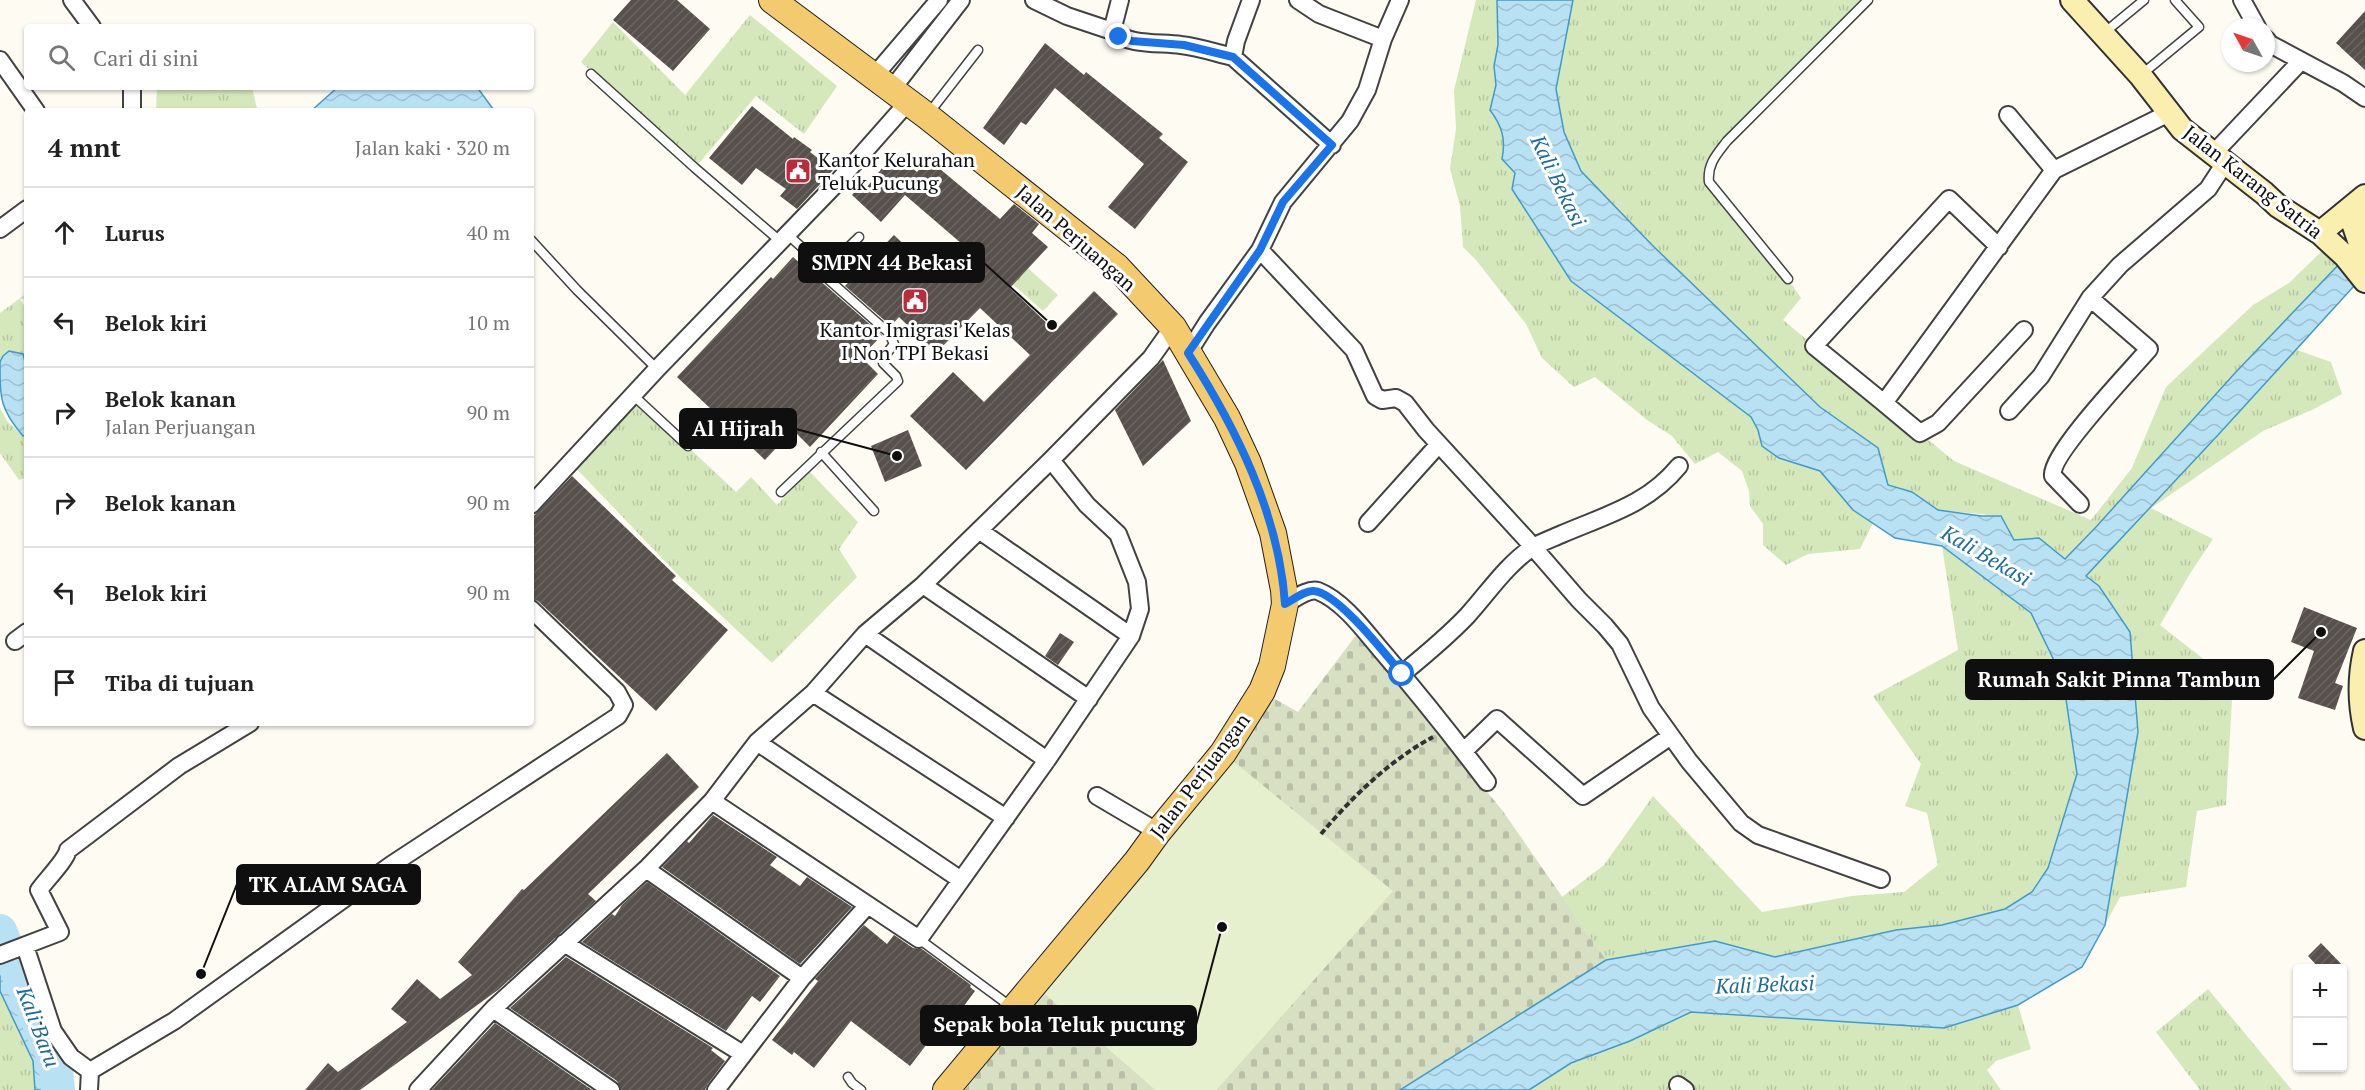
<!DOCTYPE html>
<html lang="id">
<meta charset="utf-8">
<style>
:root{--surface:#fff;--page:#f6f6f6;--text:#222;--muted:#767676;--line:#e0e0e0}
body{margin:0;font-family:"PT Serif",serif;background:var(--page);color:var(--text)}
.controls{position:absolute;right:18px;bottom:18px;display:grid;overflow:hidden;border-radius:6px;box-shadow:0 2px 4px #0004}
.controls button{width:54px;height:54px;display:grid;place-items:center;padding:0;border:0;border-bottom:2px solid var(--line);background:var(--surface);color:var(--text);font:30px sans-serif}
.compass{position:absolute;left:2221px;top:18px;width:54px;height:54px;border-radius:50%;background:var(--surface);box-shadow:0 2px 4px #0004;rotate:310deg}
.stop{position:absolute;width:18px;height:18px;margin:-14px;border:4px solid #1a73e8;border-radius:50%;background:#fff}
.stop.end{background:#1a73e8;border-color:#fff;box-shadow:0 2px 6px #0008}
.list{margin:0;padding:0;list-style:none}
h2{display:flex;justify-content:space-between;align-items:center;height:78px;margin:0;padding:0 24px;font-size:26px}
h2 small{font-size:20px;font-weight:400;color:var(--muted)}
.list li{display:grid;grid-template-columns:39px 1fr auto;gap:18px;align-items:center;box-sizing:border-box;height:90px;padding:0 24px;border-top:2px solid var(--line)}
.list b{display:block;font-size:22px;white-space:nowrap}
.list p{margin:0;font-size:20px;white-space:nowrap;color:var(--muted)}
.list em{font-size:20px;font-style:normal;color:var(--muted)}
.icon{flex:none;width:33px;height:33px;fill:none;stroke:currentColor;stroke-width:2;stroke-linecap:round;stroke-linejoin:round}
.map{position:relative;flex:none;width:2365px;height:1090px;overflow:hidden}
.search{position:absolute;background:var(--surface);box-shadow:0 2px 4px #0004;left:24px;top:24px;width:510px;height:66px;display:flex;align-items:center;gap:15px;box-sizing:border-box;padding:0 21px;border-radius:6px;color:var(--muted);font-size:22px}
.panel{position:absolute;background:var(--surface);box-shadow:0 2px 4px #0004;left:24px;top:108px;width:510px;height:618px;border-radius:6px}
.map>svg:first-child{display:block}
</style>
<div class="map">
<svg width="2365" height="1090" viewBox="0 0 2365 1090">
<defs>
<pattern id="grass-tufts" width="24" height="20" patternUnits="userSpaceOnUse" patternTransform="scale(1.5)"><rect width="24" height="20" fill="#d5e8bc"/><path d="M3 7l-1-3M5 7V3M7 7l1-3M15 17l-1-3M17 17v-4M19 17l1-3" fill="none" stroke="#b6c6a0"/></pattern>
<pattern id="cemetery-stones" width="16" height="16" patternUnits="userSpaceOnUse" patternTransform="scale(1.5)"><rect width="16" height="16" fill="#d8e0c3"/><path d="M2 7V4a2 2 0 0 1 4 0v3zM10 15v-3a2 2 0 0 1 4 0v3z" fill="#b8bfa6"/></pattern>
<pattern id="water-waves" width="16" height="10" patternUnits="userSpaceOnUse" patternTransform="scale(1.5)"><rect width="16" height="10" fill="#b9e1f4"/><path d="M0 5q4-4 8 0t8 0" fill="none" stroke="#9ec0d0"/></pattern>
<pattern id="building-hatch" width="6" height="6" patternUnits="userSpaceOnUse" patternTransform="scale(1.5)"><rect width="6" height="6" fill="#57504c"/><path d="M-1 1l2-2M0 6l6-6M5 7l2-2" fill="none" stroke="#6a6561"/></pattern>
</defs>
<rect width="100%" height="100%" fill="#fefbf2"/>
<!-- grass -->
<path fill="url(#grass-tufts)" d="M1476,0H1497L1498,45L1494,66L1496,85L1490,110C1502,126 1506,139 1502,159L1515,173L1571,281L1751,417L1758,430L1762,446L1779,458L1820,471L1853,510L1873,523L1860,549L1808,554L1786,565L1763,545V524L1750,506L1749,491L1742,471L1718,452L1695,464L1672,436L1647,420L1595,377L1574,387L1542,358L1526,324L1476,260L1463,247L1460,206L1450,169L1456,129L1454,90Z
M1573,0H1868L1713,159L1709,182L1788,279L1801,298L1783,320L1954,461L2091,520L2132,468L2166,387L2253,305L2289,283L2326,247L2355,285L2297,350L2331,362L2342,394L2314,409L2263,431L2151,508L2213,539L2191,572L2160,625L2233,682L2226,805L2197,811L2186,887L2120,897L2105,925L2138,732L2014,540L2001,516L1938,510L1912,492L1888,485L1878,448L1820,407L1652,245L1581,171L1564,132L1556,89Z
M750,15L837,86L804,134L756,96L695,168L581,62L613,22L685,95Z
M157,87H252L257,109L255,111H156Z
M1012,254L1058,295L1043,311L997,270Z
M27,293V299H20L27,310V369L25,365L3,356L0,362V313Z
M634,396L736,492L751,477L777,505L809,471L858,522L839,549L857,577L772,663L681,578L571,463Z
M0,408L7,421L23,436L27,435V477L19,480L0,453Z
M1942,546L2031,613L2063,679L2077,774L2048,868L2032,892L2005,909L1965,920L1942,925L1896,930L1775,957L1715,941L1606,960L1562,897L1604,865L1653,796L1762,912L1852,896L1904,892L1938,865L1927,813L1905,806L1921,764L1873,696L1958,650Z
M0,982L46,1090H0Z
M2208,989L2292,1090H2200L2156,1032Z
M2018,1005L2031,1049L1996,1061L1987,1070L2001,1090H1529L1571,1063L1630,1041L1691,1012L1944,1028Z"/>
<!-- cemetery -->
<path fill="url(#cemetery-stones)" d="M1357,634L1502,810L1606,960L1400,1090H1216L1392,891L1225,757L1266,694L1298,712Z
M1042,991L1156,1090H965Z"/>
<!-- pitch -->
<path fill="#e6f0ce" d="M1223,753L1393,891L1216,1090H1156L1042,991Z"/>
<!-- water -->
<path fill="url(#water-waves)" stroke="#429ac8" stroke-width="1.5" d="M1497,0H1573L1556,89L1564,132L1581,171L1652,245L1820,407L1878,448L1888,485L1912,492L1938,510L1981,516H2001L2014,540L2039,538L2065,559L2096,527L2235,373L2365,237V274L2218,435L2086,576L2099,586L2130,632L2138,732L2105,925L2082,967L2018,1005L1944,1028L1691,1012L1630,1041L1571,1063L1529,1090H1400L1606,960L1715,941L1775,957L1896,930L1942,925L2005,909L2032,892L2048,868L2077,774L2063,679L2031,613L1942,546L1895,538L1853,510L1820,471L1779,458L1762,446L1758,430L1751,417L1571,281L1512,189L1515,173L1502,159C1506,139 1502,126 1490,110L1496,85L1494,66L1498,45Z
M338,87H477L493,109L491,111H311Z
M9,351L23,354L27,369V435L23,436C0,409 0,399 0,362L3,356Z
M0,939L40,1019L54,1090H35L33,1061L0,991Z"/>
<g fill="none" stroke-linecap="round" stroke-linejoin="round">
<!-- river -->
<path stroke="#b9e1f4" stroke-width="34" d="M0,931L55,1060L58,1090"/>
</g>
<!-- building -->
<path fill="url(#building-hatch)" d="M631,0H677L710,29L673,71L613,20Z
M2365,11V70L2336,43Z
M1045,43L1084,75L1086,72L1163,134L1159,138L1188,162L1135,229L1108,207L1144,164L1055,88L1026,125L1021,122L1004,145L983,128Z
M752,106L793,139L794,137L812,150L810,152L833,170L797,209L780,196L786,189L756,168L742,185L709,158Z
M894,153L917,172L928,159L1000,219L1014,204L1039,224L1032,233L1048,247L1010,288L1055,331L1094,291L1118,314L966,470L910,416L953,372L984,402L1030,355L980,308L936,353L899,317L891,326L845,286L894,235L941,280L969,250L905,195L881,222L852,195L863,183L867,187Z
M793,257L882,335L861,357L878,374L810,447L793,430L765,460L677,377L771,277L773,279Z
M1163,360L1191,421L1143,466L1115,410Z
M908,430L922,466L885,482L871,446Z
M572,476L676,576L672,580L728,630L656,711L538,601L531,599V519Z
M2304,607L2357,628L2335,683L2343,686L2335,710L2298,698L2314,651L2291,642Z
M1060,633L1074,642L1058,665L1045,656Z
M667,753L699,787L588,894L596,901L498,990L360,1090H305L328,1063L338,1072L407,1022L391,1009L417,979L440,999L472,975L458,962L522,889L524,890Z
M713,815L777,857L770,865L800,886L807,877L852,907L800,964L662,867L687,841L689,843Z
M647,882L780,976L760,1002L752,996L726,1031L582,942L612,914L615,916L622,905Z
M864,925L887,944L894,935L913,948L922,949L971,985L970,987L975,991L952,1022L947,1018L910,1066L851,1021L814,1068L794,1052L792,1055L772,1040L818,981L815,979Z
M2321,943L2346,969H2320L2308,956Z
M566,957L713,1048L711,1050L725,1061L708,1084L705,1090H621L617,1081L510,1008Z
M495,1023L592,1090H432Z"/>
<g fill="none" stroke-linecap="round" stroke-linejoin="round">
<!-- lane casing -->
<g stroke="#424242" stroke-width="11">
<path id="lane" d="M2104,33L2144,0
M591,74L695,168L780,241
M2141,75L2199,27L2175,0
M929,113L978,50
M531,240L577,290L657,369
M826,269L859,237
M1788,279L1709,182C1707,164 1717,154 1727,141L1868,0
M634,396L688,446
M821,452L874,511
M781,492L898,381L896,376L883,363V358L894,344L889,333L829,280L826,269L787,234
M919,939L1010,1006
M848,1077L852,1083L861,1090"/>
</g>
<!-- street casing -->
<g stroke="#424242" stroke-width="20">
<path id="street" d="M72,0L92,27
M1034,0L1067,16L1112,31
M1120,0L1112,31C1130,46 1159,42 1181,45C1199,47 1216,53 1233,57
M1251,0L1236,41L1233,57L1332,145
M1298,0L1319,14L1383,39
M2242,0L2257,27
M2266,39L2270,44L2343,83L2365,98
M0,60L36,111
M875,75L939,0
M892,89L961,0
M132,111V87
M2008,115L2054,170
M2213,154L2301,61
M0,229L27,209
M1999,247L1949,199L1814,346L1884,403L2054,170L2169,113
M1260,250L1354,350L1375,396L1382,400L1396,398L1405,403L1426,430L1527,540L1579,600L1605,626L1620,644L1651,708L1689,761L1741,823L1758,835L1881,879
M1188,353L1207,323L1260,250L1283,202L1350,121L1367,90L1383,39L1400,0
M1884,403L1920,433L1938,423L2024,330
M2009,411L2041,376L2090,298L2120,265L2208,189L2225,163
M2080,504L2053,476C2049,455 2132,369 2149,349L2090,298
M531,505L657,369L833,187L909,101
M1368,523L1439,444
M980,531L1131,636
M923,585L1089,699
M1285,604C1293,600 1308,588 1318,591C1343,601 1364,630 1381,650C1418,693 1453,737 1487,782
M865,634L1047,760
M15,641L27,632
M1402,674C1424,656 1447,637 1467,616C1488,593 1506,565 1533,547C1542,542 1553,538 1562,534C1606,515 1647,505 1679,466
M813,693L1006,818
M757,742L961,880
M1464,751L1497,719L1583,796L1671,736
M1097,796L1158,832
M712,801L919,939L1047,760L1131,636L1140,609L1137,582L1118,534L1087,505L1051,460
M646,869L802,978
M564,943L743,1054
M25,946L53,1031L71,1057L90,1071L89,1090
M0,955L60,932L39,890C46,880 66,860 68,850L179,766L250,723
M493,1009L611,1090
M90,1071L174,1021L391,865L618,716L624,705L617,692L531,609
M1678,1085L1685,1090
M418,1090L493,1009L646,869L712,801L757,742L813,693L865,634L923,585L1051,460L1151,358L1173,327
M716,1090L802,978L868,905"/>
</g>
<!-- secondary casing -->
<g stroke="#313131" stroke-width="26">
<path id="secondary" d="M2072,0L2140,75L2182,129L2264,193L2278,206L2320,233L2345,256L2365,281
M2365,207L2353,223L2365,258
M2320,233L2365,196
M2365,651C2359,677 2359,702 2365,728"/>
</g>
<!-- primary casing -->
<g stroke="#202020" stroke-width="28">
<path id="primary" d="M772,0L927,116L1117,267L1173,327L1227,418L1248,463L1273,533L1284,590L1285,604L1272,666L1262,691L1223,753L1158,832L1137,861L946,1090"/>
</g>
<!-- path -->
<path stroke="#313131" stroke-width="4" stroke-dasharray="6 3" stroke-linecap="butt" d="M1321,834C1352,797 1390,760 1433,737"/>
<!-- lane -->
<use href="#lane" stroke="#fff" stroke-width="8"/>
<!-- street -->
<use href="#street" stroke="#fff" stroke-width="16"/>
<!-- secondary -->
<use href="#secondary" stroke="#fbefb0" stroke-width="22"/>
<!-- primary -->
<use href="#primary" stroke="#f3cb6e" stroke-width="26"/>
</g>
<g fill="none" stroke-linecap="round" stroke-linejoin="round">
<!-- route -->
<path stroke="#1a73e8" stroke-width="8" d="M1119,37L1132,41L1184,45L1233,57L1332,145L1283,202L1260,250L1188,353C1236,428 1279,514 1285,604C1293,600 1305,590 1314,591C1338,593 1386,655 1402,674"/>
</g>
<!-- icons -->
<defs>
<g id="civic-square" transform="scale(1.35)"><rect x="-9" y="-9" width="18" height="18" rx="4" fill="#ba2c3b" stroke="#fff"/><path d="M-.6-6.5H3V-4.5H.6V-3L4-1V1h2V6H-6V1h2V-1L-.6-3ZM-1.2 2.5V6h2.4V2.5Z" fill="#fff"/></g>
</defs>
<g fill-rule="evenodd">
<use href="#civic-square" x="798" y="171"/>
<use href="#civic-square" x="915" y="301"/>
</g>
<g text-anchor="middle" stroke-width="6" stroke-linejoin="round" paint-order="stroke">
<!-- poi labels -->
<g font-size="20" fill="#0f0f0f" stroke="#fff" text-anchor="start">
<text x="818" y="167">Kantor Kelurahan<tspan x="818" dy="23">Teluk Pucung</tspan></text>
<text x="915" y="337" text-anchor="middle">Kantor Imigrasi Kelas<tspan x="915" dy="23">I Non TPI Bekasi</tspan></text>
</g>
<!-- street labels -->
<g font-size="20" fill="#0f0f0f" stroke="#fff">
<text transform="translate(2253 182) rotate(38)" y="7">Jalan Karang Satria</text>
<text transform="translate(1076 238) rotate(41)" y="7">Jalan Perjuangan</text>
<text transform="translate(1200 776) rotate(-53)" y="7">Jalan Perjuangan</text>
</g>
<!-- water labels -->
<g font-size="21" font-style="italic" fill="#1d6c9d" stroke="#fff">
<text transform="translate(1558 181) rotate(64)" y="7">Kali Bekasi</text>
<text transform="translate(1986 556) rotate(30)" y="7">Kali Bekasi</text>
<text transform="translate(1765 985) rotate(-2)" y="7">Kali Bekasi</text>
<text transform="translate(38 1027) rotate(69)" y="7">Kali Baru</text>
</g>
</g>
<!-- callouts -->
<path fill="none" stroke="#0f0f0f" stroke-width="2" d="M1052 325L984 263M897 456L796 429M2321 632L2273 680M201 974L237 884M1222 927L1196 1025"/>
<g fill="#0f0f0f" stroke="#fff" stroke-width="2">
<circle cx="1052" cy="325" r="6"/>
<circle cx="897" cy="456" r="6"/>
<circle cx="2321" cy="632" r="6"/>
<circle cx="201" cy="974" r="6"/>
<circle cx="1222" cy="927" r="6"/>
</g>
<g fill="#0f0f0f" stroke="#0f0f0f" stroke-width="2">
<rect x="799" y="243" width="185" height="39" rx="6"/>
<rect x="680" y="409" width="116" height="39" rx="6"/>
<rect x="1966" y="660" width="307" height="39" rx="6"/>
<rect x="237" y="865" width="183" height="39" rx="6"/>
<rect x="921" y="1006" width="275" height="39" rx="6"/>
</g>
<g font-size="21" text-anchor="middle" font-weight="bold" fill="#fff">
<text x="892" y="270">SMPN 44 Bekasi</text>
<text x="738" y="436">Al Hijrah</text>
<text x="2119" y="687">Rumah Sakit Pinna Tambun</text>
<text x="328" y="892">TK ALAM SAGA</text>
<text x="1059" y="1032">Sepak bola Teluk pucung</text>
</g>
</svg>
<div class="controls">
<button>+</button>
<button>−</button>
</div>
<svg class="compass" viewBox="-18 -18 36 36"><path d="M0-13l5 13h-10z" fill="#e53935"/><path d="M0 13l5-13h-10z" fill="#767676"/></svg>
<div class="stop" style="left:1402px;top:674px"></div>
<div class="stop end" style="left:1119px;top:37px"></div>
<div class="search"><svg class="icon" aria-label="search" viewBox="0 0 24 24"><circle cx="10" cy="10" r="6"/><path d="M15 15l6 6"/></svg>Cari di sini</div>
<section class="panel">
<h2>4 mnt<small>Jalan kaki · 320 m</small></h2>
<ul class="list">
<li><svg class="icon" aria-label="ahead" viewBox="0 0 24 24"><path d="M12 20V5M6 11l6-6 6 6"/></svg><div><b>Lurus</b></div><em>40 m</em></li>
<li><svg class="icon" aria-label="left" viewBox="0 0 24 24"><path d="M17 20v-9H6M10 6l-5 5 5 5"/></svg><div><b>Belok kiri</b></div><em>10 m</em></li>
<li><svg class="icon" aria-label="right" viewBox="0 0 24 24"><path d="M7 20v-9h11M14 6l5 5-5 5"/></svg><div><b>Belok kanan</b><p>Jalan Perjuangan</p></div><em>90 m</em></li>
<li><svg class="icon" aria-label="right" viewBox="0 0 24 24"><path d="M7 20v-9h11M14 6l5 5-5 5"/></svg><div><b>Belok kanan</b></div><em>90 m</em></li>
<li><svg class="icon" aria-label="left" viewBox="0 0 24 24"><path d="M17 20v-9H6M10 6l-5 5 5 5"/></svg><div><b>Belok kiri</b></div><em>90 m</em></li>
<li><svg class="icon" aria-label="arrive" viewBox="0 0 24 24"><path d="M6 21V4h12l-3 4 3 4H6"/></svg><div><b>Tiba di tujuan</b></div></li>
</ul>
</section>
</div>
